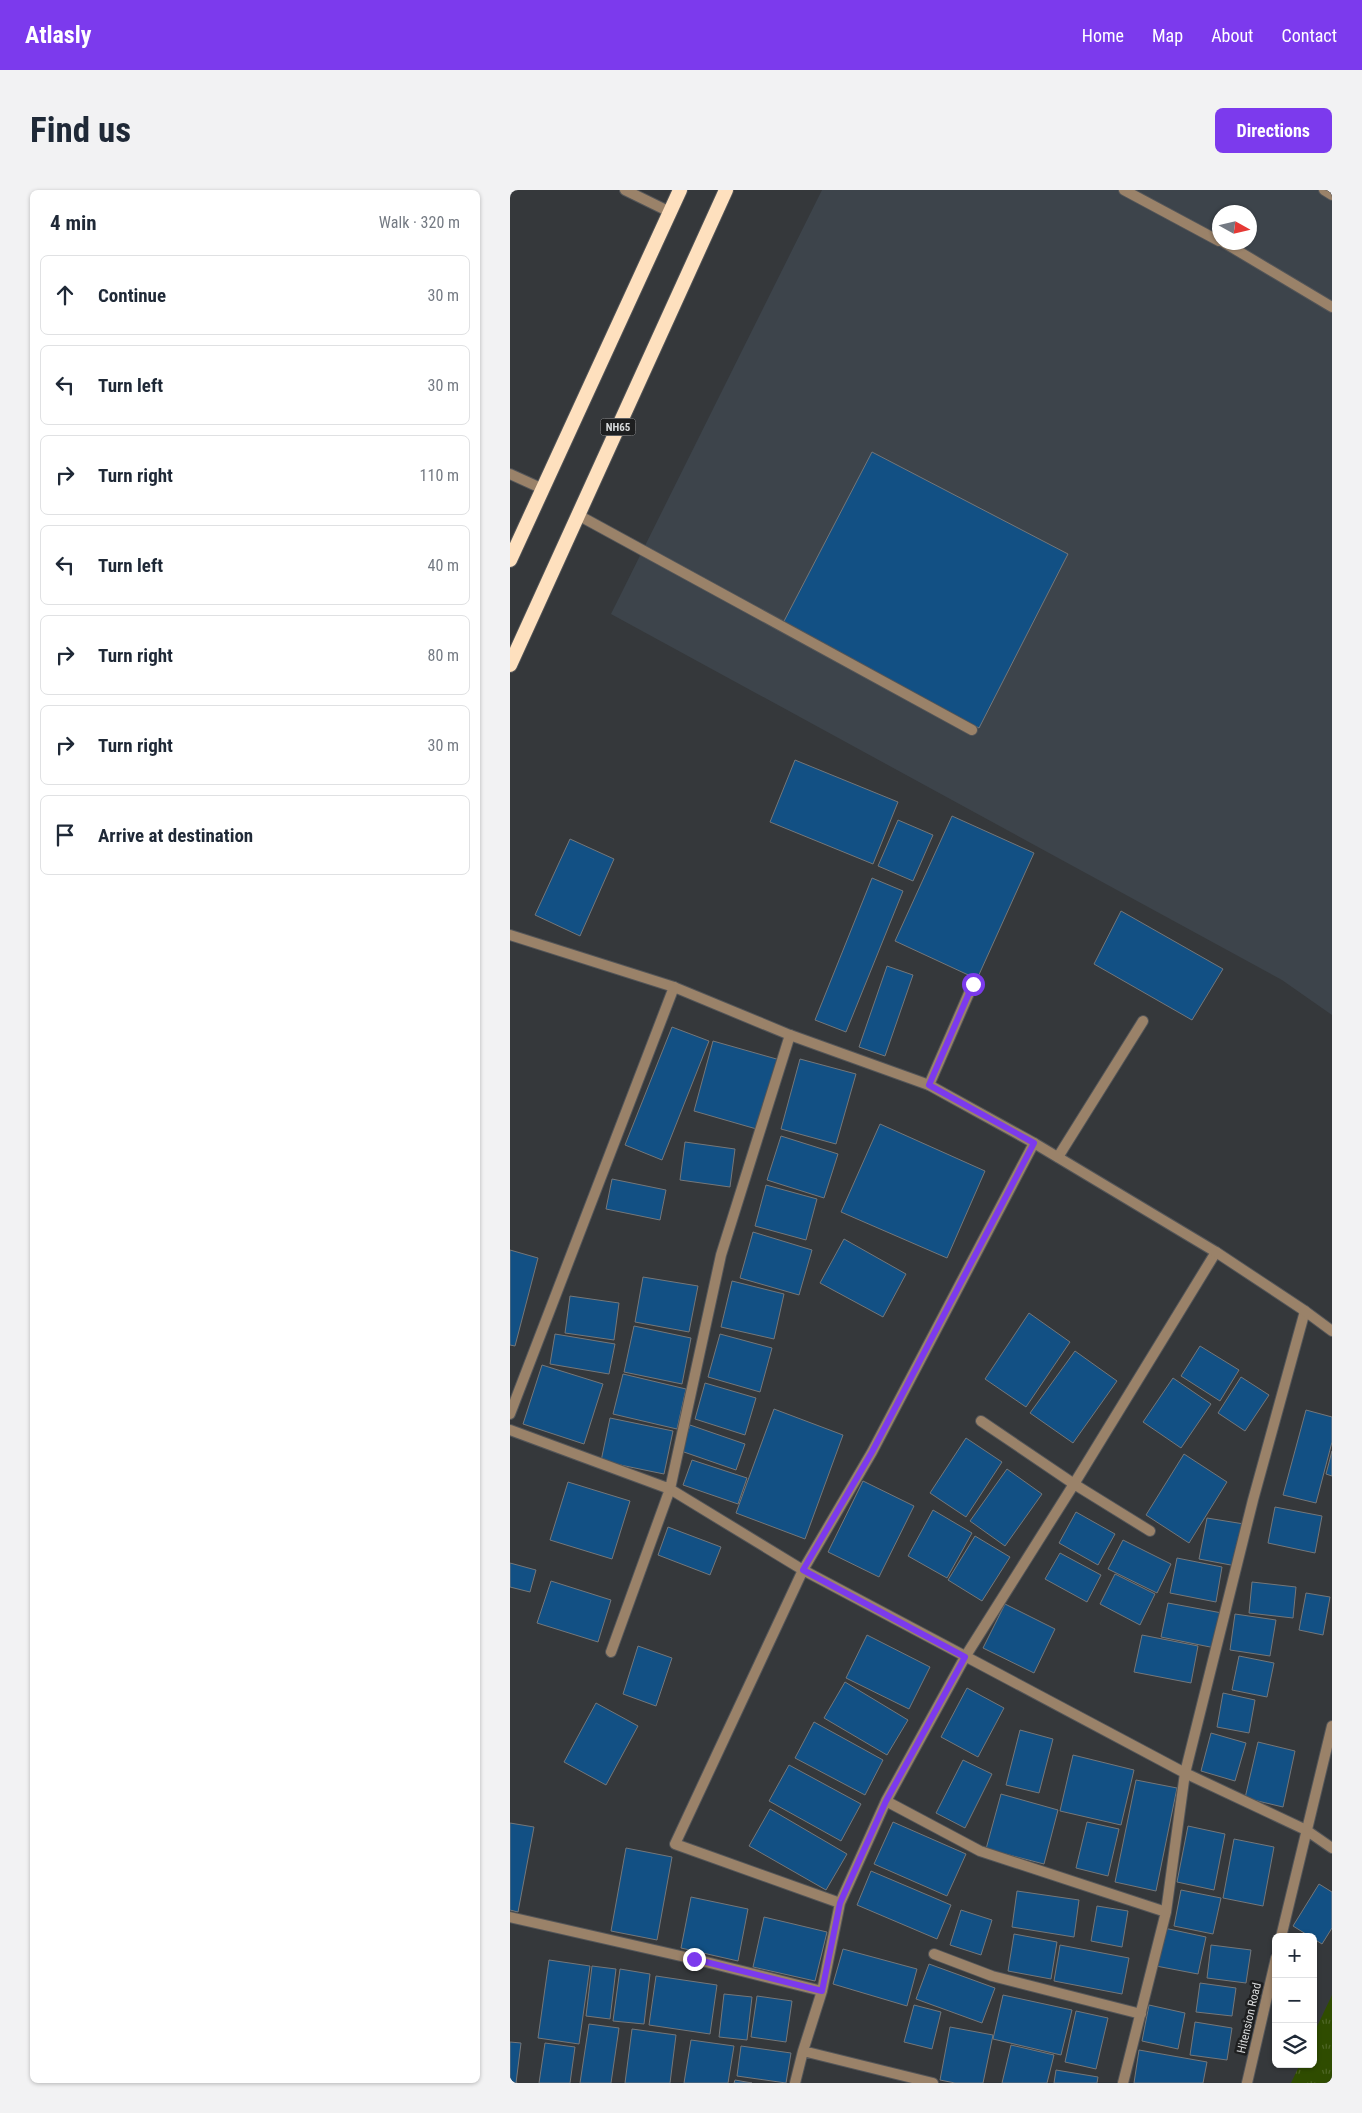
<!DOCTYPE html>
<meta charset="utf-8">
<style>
:root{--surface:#fff;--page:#f2f2f3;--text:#1f2937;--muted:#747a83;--line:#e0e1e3;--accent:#7c3aed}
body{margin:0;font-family:"Roboto Condensed",sans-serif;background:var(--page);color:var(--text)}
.controls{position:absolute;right:15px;bottom:15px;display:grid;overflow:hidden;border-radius:8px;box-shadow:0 1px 4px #0004}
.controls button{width:45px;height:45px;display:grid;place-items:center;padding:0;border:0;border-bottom:1px solid var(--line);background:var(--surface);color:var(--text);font:25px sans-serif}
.compass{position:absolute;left:702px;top:15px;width:45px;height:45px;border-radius:50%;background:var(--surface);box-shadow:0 1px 4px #0004;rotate:98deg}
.stop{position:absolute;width:15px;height:15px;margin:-11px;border:4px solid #7c3aed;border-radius:50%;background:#fff}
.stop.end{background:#7c3aed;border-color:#fff;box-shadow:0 1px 5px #0008}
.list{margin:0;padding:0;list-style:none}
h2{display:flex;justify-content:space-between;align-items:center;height:65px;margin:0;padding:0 20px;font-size:21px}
h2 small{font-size:16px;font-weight:400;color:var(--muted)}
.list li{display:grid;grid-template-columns:32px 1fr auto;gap:15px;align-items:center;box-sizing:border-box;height:80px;margin:0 10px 10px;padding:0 10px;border:1px solid var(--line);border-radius:8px}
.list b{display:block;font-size:19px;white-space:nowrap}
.list em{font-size:16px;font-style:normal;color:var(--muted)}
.icon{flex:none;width:28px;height:28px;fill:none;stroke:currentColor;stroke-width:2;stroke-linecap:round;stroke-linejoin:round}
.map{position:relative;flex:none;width:822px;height:1893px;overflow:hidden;border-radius:8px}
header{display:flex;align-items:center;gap:30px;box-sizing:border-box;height:70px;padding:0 25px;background:var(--accent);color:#fff}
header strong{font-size:24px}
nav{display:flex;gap:28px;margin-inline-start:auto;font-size:18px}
.intro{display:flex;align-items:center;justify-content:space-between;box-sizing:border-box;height:120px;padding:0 30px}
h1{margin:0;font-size:35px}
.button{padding:12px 22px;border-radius:8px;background:var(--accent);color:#fff;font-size:18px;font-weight:700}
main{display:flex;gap:30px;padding:0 30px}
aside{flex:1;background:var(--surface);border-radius:8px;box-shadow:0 1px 4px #0004}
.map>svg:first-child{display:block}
</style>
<header>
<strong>Atlasly</strong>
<nav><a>Home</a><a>Map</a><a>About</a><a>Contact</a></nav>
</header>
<div class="intro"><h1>Find us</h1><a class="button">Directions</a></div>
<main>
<aside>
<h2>4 min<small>Walk · 320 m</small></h2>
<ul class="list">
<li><svg class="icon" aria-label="ahead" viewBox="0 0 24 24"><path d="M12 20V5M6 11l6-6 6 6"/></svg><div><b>Continue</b></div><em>30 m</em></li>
<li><svg class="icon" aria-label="left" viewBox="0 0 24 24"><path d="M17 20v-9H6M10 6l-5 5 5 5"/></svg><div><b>Turn left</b></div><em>30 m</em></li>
<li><svg class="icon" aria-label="right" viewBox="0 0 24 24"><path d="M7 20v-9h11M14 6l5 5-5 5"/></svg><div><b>Turn right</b></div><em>110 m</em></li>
<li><svg class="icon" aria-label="left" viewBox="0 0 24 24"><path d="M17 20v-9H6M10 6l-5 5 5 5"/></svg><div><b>Turn left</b></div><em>40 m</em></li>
<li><svg class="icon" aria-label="right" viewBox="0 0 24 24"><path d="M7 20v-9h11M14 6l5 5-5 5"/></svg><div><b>Turn right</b></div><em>80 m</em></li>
<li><svg class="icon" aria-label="right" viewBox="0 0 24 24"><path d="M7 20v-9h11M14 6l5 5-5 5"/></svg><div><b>Turn right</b></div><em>30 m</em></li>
<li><svg class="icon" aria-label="arrive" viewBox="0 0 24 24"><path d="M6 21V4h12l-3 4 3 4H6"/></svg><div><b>Arrive at destination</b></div></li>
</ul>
</aside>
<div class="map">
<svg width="822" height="1893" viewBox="0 0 822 1893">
<defs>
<pattern id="grass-tufts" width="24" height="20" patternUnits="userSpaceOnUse" patternTransform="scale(1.25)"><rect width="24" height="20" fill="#2f4c00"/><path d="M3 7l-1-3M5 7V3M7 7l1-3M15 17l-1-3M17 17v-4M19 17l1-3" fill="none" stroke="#4d6525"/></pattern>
</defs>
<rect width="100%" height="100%" fill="#35383b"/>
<!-- built -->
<path fill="#3d444b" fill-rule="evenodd" d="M312,0H822V825L772,790L101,424ZM709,22H739V52H709Z"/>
<!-- grass -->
<path fill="url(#grass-tufts)" d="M822,1805V1893H781L790,1874H803V1845Z"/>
<!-- building -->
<path fill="#125084" stroke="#74777a" d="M362,262L558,364L469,538L272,435Z
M285,570L388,612L363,674L260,632Z
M442,626L524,663L467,789L385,751Z
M388,630L423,645L403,691L368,676Z
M60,649L104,669L70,746L25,725Z
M362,688L393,701L336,842L305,830Z
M611,721L713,779L682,830L584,774Z
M377,776L403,785L375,866L349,857Z
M162,837L199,851L152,970L115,955Z
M203,851L270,870L250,940L184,921Z
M290,869L346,884L326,954L271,939Z
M370,934L475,981L437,1068L331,1022Z
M271,946L328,964L314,1008L257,990Z
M175,952L225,959L220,997L170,990Z
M102,989L156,1000L150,1030L96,1019Z
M256,995L307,1009L296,1050L245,1036Z
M243,1042L302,1060L289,1105L230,1088Z
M334,1049L396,1084L373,1127L310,1093Z
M0,1060L28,1068L5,1156L0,1155Z
M133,1087L188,1096L179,1142L125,1132Z
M222,1091L274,1104L264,1149L211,1137Z
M60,1106L109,1113L104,1150L55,1143Z
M519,1123L560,1152L516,1217L475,1189Z
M124,1136L181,1148L172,1194L114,1182Z
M45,1144L105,1154L99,1184L40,1174Z
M210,1144L262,1158L250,1202L198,1187Z
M690,1156L729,1180L710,1211L671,1186Z
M565,1161L607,1191L563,1253L520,1223Z
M32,1175L93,1194L74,1254L13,1234Z
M113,1184L176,1199L167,1239L103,1224Z
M731,1187L759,1205L735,1241L708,1223Z
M663,1188L701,1214L671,1258L633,1232Z
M195,1193L246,1208L235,1245L185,1229Z
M264,1219L333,1245L295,1349L226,1323Z
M796,1220L822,1227V1252L806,1313L773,1305Z
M100,1228L163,1241L154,1284L91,1271Z
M180,1235L235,1254L226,1280L171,1261Z
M456,1248L492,1272L456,1327L420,1303Z
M822,1261V1286L816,1284Z
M674,1264L717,1292L679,1353L636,1325Z
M182,1270L237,1288L228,1314L173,1295Z
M497,1279L532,1304L495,1356L460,1331Z
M353,1291L404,1316L369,1387L318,1362Z
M58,1292L120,1311L102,1369L40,1350Z
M765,1317L812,1326L805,1363L758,1353Z
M423,1320L462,1343L437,1388L398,1366Z
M566,1322L605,1344L588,1375L549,1353Z
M697,1328L734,1334L726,1376L689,1369Z
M158,1337L211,1357L200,1385L148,1365Z
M465,1346L500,1367L472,1411L438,1390Z
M613,1350L661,1374L647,1403L598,1379Z
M550,1363L591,1385L577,1412L535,1389Z
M667,1368L712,1377L706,1412L660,1403Z
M0,1373L26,1380L20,1402L0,1397Z
M605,1384L645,1404L630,1435L590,1414Z
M41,1391L101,1410L88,1452L27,1433Z
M742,1392L786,1397L783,1428L739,1423Z
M796,1403L820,1407L813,1445L789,1440Z
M658,1413L712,1423L705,1458L651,1447Z
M495,1414L545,1439L524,1483L473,1458Z
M725,1424L766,1430L760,1466L720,1460Z
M357,1445L420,1477L399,1519L336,1488Z
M632,1445L688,1456L681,1493L624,1482Z
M128,1456L162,1468L146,1516L113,1504Z
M729,1466L764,1473L757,1507L722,1500Z
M335,1492L398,1530L377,1565L314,1528Z
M457,1498L494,1518L468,1567L431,1547Z
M713,1503L745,1510L739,1543L707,1537Z
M86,1513L128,1536L96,1595L54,1572Z
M304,1532L373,1570L355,1605L285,1568Z
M510,1540L543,1549L529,1603L496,1595Z
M701,1543L736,1553L725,1591L691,1581Z
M748,1552L785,1561L773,1617L735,1608Z
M563,1565L624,1580L611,1635L550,1621Z
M453,1570L482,1584L455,1638L426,1623Z
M279,1575L351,1614L331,1651L259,1611Z
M626,1590L667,1598L646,1701L605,1692Z
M491,1604L548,1620L534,1674L476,1659Z
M260,1619L337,1664L316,1700L239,1656Z
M383,1632L456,1664L437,1706L364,1674Z
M577,1632L609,1639L598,1686L566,1678Z
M0,1633L24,1637L8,1722L0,1720Z
M678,1636L715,1644L704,1700L667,1692Z
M724,1649L764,1657L753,1716L713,1708Z
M116,1658L162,1667L147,1750L101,1741Z
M361,1681L441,1715L427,1749L347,1715Z
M809,1694L822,1702V1738L812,1754L783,1736Z
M671,1700L711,1708L703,1744L664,1736Z
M507,1701L569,1710L564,1747L502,1737Z
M181,1707L238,1719L228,1771L171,1758Z
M587,1716L618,1721L612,1757L581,1751Z
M451,1720L482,1730L471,1765L440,1755Z
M254,1727L317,1742L305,1791L243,1777Z
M654,1738L696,1747L688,1784L646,1776Z
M504,1744L547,1752L541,1789L498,1781Z
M550,1755L619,1768L612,1804L544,1791Z
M701,1755L741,1760L736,1793L697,1788Z
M333,1759L407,1779L397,1816L323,1794Z
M39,1770L80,1776L69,1854L28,1848Z
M419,1774L485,1798L472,1833L406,1809Z
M82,1776L106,1779L100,1829L76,1826Z
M110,1779L140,1784L134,1834L103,1831Z
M146,1786L207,1795L200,1844L139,1835Z
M690,1793L726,1798L722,1826L686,1822Z
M214,1804L242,1807L237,1850L209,1847Z
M493,1805L562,1820L551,1865L483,1849Z
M247,1806L282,1811L276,1852L241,1847Z
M404,1815L431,1822L422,1859L394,1852Z
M639,1815L675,1823L668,1859L632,1851Z
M566,1821L598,1828L586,1879L555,1872Z
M685,1832L722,1838L717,1870L680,1865Z
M79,1834L109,1838L101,1893H70Z
M440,1837L483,1845L473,1893H445L430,1890Z
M122,1839L166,1845L160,1893H115Z
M181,1850L224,1856L218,1893H174Z
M0,1852L11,1853L6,1893H0Z
M35,1853L65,1857L60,1893H29Z
M501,1855L544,1865L537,1893H492Z
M231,1856L281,1863L276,1893L227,1886Z
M629,1860L697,1872L693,1893H624Z
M546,1880L588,1887L587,1893H544Z
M225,1890L242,1893H224Z"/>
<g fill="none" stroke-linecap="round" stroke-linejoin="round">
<!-- service casing -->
<g stroke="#535558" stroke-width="12">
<path id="service" d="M115,0L160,22
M614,0L709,51
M814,0L822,5
M713,52L822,117
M0,284L33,299
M68,325L462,540
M419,895L463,794
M548,967L633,831"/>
</g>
<!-- minor casing -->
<g stroke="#535558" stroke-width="12">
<path id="minor" d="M0,1224L164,797
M471,1231L564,1294L640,1341
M0,1240L160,1299L293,1380L675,1583L796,1640L822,1658
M101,1462L160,1299L211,1065L280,845
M376,1611L470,1661L656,1722
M330,1713L165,1654L293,1380L362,1262L524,953
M0,1727L184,1769L312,1801
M771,1747L822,1536
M424,1764L482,1786L631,1824
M293,1861L423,1893
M285,1893L293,1861L312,1801L330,1713L376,1611L455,1467L564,1294L706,1062
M613,1893L656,1722L675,1583L743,1310L795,1121
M737,1893L766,1768"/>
</g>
<!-- tertiary casing -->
<g stroke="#535558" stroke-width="12">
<path id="tertiary" d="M0,745L164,797L280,845L419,895L524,953L706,1062L795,1121L822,1141"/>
</g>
<!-- trunk casing -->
<g stroke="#535558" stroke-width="16">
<path id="trunk" d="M0,370L170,0
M0,475L216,0"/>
</g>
<!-- service -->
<use href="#service" stroke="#9a8269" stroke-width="10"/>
<!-- minor -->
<use href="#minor" stroke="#9a8269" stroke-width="10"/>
<!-- tertiary -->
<use href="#tertiary" stroke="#9a8269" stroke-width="10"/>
<!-- trunk -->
<use href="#trunk" stroke="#fee0be" stroke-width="14"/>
</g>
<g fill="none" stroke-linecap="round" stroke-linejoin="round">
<!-- route -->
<path stroke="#7c3aed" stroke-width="6" d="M184,1769L312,1801L330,1713L376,1611L455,1467L293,1380L362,1262L524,953L419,895L463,794"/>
</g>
<g text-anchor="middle" stroke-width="5" stroke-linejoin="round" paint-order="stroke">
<!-- shield labels -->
<rect fill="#1e1f20" stroke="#a1a3a4" stroke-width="1" x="90.5" y="228.5" width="35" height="17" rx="4"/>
<g font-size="11" font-weight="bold" fill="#d9dbdc">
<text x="108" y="241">NH65</text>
</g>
<!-- street labels -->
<g font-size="12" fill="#d9dbdc" stroke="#1e1f20">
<text transform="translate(739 1828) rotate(-77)" y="4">Hitension Road</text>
</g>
</g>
</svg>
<div class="controls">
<button>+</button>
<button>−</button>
<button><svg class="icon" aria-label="layers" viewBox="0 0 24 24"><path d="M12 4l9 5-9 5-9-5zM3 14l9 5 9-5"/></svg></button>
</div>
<svg class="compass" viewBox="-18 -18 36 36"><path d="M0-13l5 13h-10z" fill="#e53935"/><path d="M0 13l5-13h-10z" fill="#747a83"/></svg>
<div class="stop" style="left:463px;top:794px"></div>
<div class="stop end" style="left:184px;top:1769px"></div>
</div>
</main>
